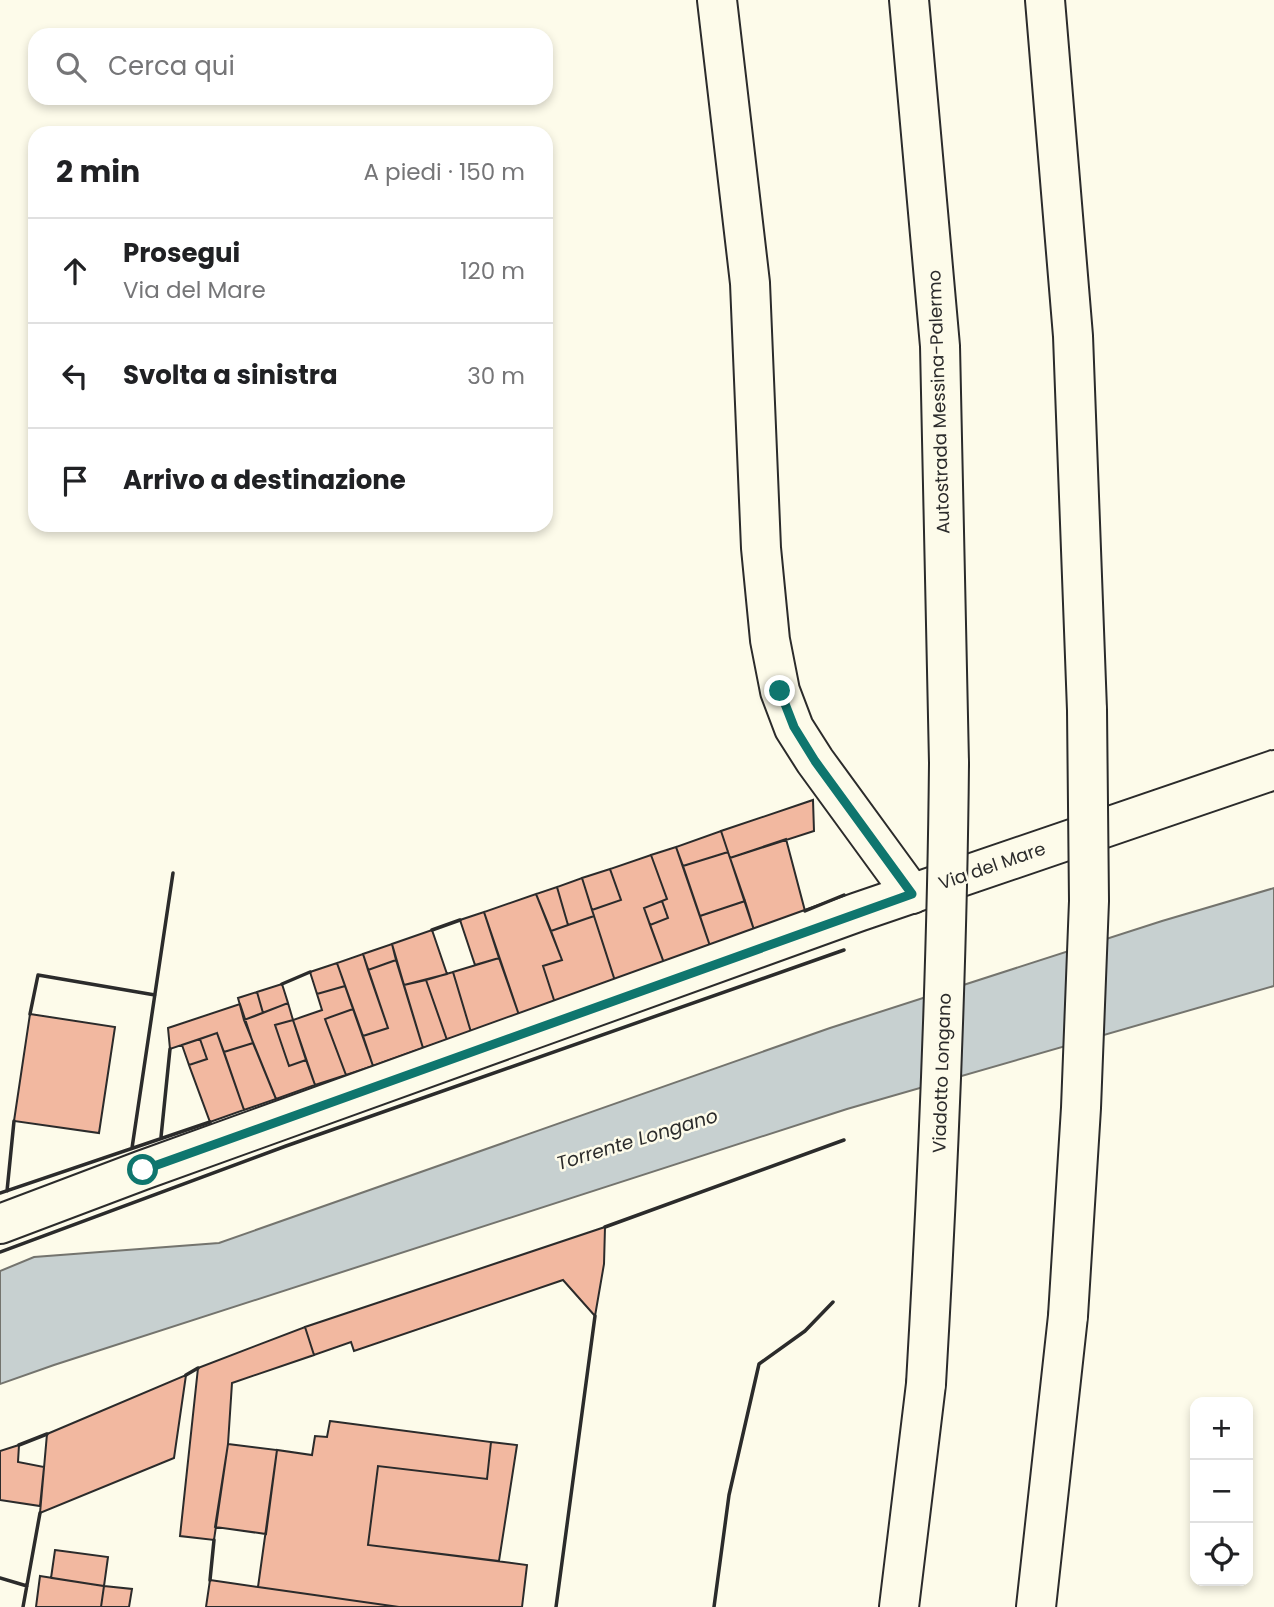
<!DOCTYPE html>
<html lang="it">
<meta charset="utf-8">
<style>
:root{--surface:#fff;--page:#f6f6f6;--text:#202124;--muted:#757577;--line:#e0e0e0}
body{margin:0;font-family:Poppins,sans-serif;background:var(--page);color:var(--text)}
.controls{position:absolute;right:21px;bottom:21px;display:grid;overflow:hidden;border-radius:14px;box-shadow:0 4px 10px #0003}
.controls button{width:63px;height:63px;display:grid;place-items:center;padding:0;border:0;border-bottom:2px solid var(--line);background:var(--surface);color:var(--text);font:35px sans-serif}
.stop{position:absolute;width:21px;height:21px;margin:-16px;border:5px solid #0f766e;border-radius:50%;background:#fff}
.stop.end{background:#0f766e;border-color:#fff;box-shadow:0 2px 7px #0008}
.list{margin:0;padding:0;list-style:none}
h2{display:flex;justify-content:space-between;align-items:center;height:91px;margin:0;padding:0 28px;font-size:30px}
h2 small{font-size:23px;font-weight:400;color:var(--muted)}
.list li{display:grid;grid-template-columns:46px 1fr auto;gap:21px;align-items:center;box-sizing:border-box;height:105px;padding:0 28px;border-top:2px solid var(--line)}
.list b{display:block;font-size:26px;white-space:nowrap}
.list p{margin:0;font-size:23px;white-space:nowrap;color:var(--muted)}
.list em{font-size:23px;font-style:normal;color:var(--muted)}
.icon{flex:none;width:38px;height:38px;fill:none;stroke:currentColor;stroke-width:2;stroke-linecap:round;stroke-linejoin:round}
.map{position:relative;flex:none;width:1274px;height:1607px;overflow:hidden}
.search{position:absolute;background:var(--surface);box-shadow:0 4px 10px #0003;left:28px;top:28px;width:525px;height:77px;display:flex;align-items:center;gap:18px;box-sizing:border-box;padding:0 24px;border-radius:21px;color:var(--muted);font-size:26px}
.panel{position:absolute;background:var(--surface);box-shadow:0 4px 10px #0003;left:28px;top:126px;width:525px;height:406px;border-radius:21px}
.map>svg:first-child{display:block}
</style>
<div class="map">
<svg width="1274" height="1607" viewBox="0 0 1274 1607">
<rect width="100%" height="100%" fill="#fdfbea"/>
<!-- water -->
<path fill="#c7d0d0" stroke="#74746e" stroke-width="2" d="M1274,888V986L847,1109L54,1365L0,1384V1271L34,1257L219,1243L830,1028L1162,921Z"/>
<!-- building -->
<path fill="#f2b8a0" stroke="#2b2b2b" stroke-width="2" d="M813,800L814,831L730,858L721,831Z
M721,831L728,852L683,866L676,847Z
M786,839L805,911L754,930L730,858Z
M676,847L710,946L664,963L650,925L668,918L662,901L667,899L651,855Z
M728,852L745,901L700,916L683,866Z
M651,855L667,899L644,908L664,963L615,981L592,910L621,900L610,869Z
M610,869L621,900L592,910L582,878Z
M582,878L594,916L568,925L557,887Z
M557,887L568,925L551,931L536,894Z
M536,894L562,960L543,966L555,1003L519,1015L484,912Z
M662,901L668,918L650,925L644,908Z
M745,901L754,930L710,946L700,916Z
M484,912L499,958L475,965L460,920Z
M594,916L615,981L555,1003L543,966L562,960L551,931Z
M432,930L447,974L404,985L392,944Z
M392,944L396,960L368,970L363,954Z
M363,954L388,1028L363,1036L337,963Z
M499,958L519,1015L471,1032L453,972Z
M396,960L423,1048L373,1066L363,1036L388,1028L368,970Z
M337,963L345,986L317,994L310,972Z
M453,972L471,1032L447,1040L426,980Z
M426,980L447,1040L423,1048L404,985Z
M282,984L288,1003L263,1013L257,992Z
M345,986L353,1009L325,1019L346,1075L315,1085L293,1020L322,1010L317,994Z
M257,992L263,1013L244,1020L238,998Z
M288,1003L293,1020L275,1025L289,1066L306,1060L315,1085L276,1099L244,1020Z
M240,1004L253,1043L224,1052L217,1033L170,1049L168,1028Z
M353,1009L373,1066L346,1075L325,1019Z
M30,1014L115,1027L99,1133L14,1121Z
M293,1020L306,1060L289,1066L275,1025Z
M217,1033L244,1110L210,1122L189,1065L207,1059L200,1039Z
M200,1039L207,1059L189,1065L182,1045Z
M253,1043L276,1099L244,1110L224,1052Z
M605,1227L604,1264L595,1316L563,1280L354,1351L351,1342L314,1355L305,1327Z
M305,1327L314,1355L232,1383L228,1444L214,1540L180,1536L198,1368Z
M186,1375L174,1458L40,1513L47,1434Z
M330,1421L491,1442L487,1479L378,1466L368,1545L527,1565L522,1607H399L258,1587L277,1450L312,1455L315,1436L327,1437Z
M491,1442L517,1445L499,1561L368,1545L378,1466L487,1479Z
M228,1444L277,1450L266,1534L215,1527Z
M19,1445L18,1462L44,1467L40,1506L0,1500V1451Z
M55,1550L108,1557L104,1586L51,1578Z
M40,1576L104,1586L101,1607H36Z
M210,1580L258,1587L399,1607H206Z
M104,1586L132,1589L129,1607H101Z"/>
<g fill="none" stroke-linecap="round" stroke-linejoin="round">
<!-- street casing -->
<g stroke="#2b2b2b" stroke-width="42">
<path id="street" d="M717,0L750,283L761,548L770,640L780,691L794,728L815,761L912,894"/>
</g>
<!-- secondary casing -->
<g stroke="#2b2b2b" stroke-width="42">
<path id="secondary" d="M0,1224L143,1170L858,912L1274,770"/>
</g>
<!-- highway casing -->
<g stroke="#2b2b2b" stroke-width="42">
<path id="highway" d="M909,0L940,346L949,763
M1045,0L1073,336L1087,710
M899,1607L926,1384
M1036,1607L1068,1316"/>
</g>
<!-- street -->
<use href="#street" stroke="#fdfbea" stroke-width="38"/>
<!-- secondary -->
<use href="#secondary" stroke="#fdfbea" stroke-width="38"/>
<!-- highway -->
<use href="#highway" stroke="#fdfbea" stroke-width="38"/>
<!-- highway-bridge casing -->
<g stroke="#2b2b2b" stroke-width="42" stroke-linecap="butt">
<path id="highway-bridge" d="M1068,1316L1081,1108L1089,901L1087,710
M926,1384C938,1177 947,970 949,763"/>
</g>
<!-- highway-bridge -->
<use href="#highway-bridge" stroke="#fdfbea" stroke-width="38"/>
<!-- wall -->
<path stroke="#2b2b2b" stroke-width="3.5" d="M805,911L844,895
M432,930L460,920
M282,984L310,972
M30,1014L38,975L155,995
M161,1137L170,1049
M132,1148L173,873
M7,1191L14,1121
M0,1193L210,1122
M605,1227L844,1140
M0,1252L286,1146L844,950
M186,1375L198,1368
M19,1445L47,1434
M0,1578L27,1586
M210,1580L214,1540
M23,1607L40,1513
M556,1607L595,1316
M714,1607L729,1495L759,1364L805,1331L833,1302"/>
</g>
<g fill="none" stroke-linecap="round" stroke-linejoin="round">
<!-- route -->
<path stroke="#0f766e" stroke-width="9" d="M143,1170L912,894L815,761L794,727L780,691"/>
</g>
<g text-anchor="middle" stroke-width="5" stroke-linejoin="round" paint-order="stroke">
<!-- street labels -->
<g font-size="18" fill="#2b2b2b" stroke="#fdfbea">
<text transform="translate(939 402) rotate(-92)" y="6">Autostrada Messina-Palermo</text>
<text transform="translate(992 866) rotate(-19)" y="6">Via del Mare</text>
<text transform="translate(942 1073) rotate(-88)" y="6">Viadotto Longano</text>
</g>
<!-- water labels -->
<g font-size="19" font-style="italic" fill="#2b2b2b" stroke="#fdfbea">
<text transform="translate(637 1139) rotate(-17)" y="7">Torrente Longano</text>
</g>
</g>
</svg>
<div class="controls">
<button>+</button>
<button>−</button>
<button><svg class="icon" aria-label="locate" viewBox="0 0 24 24"><circle cx="12" cy="12" r="6"/><path d="M12 2v4M12 18v4M2 12h4M18 12h4"/></svg></button>
</div>
<div class="stop" style="left:143px;top:1170px"></div>
<div class="stop end" style="left:780px;top:691px"></div>
<div class="search"><svg class="icon" aria-label="search" viewBox="0 0 24 24"><circle cx="10" cy="10" r="6"/><path d="M15 15l6 6"/></svg>Cerca qui</div>
<section class="panel">
<h2>2 min<small>A piedi · 150 m</small></h2>
<ul class="list">
<li><svg class="icon" aria-label="ahead" viewBox="0 0 24 24"><path d="M12 20V5M6 11l6-6 6 6"/></svg><div><b>Prosegui</b><p>Via del Mare</p></div><em>120 m</em></li>
<li><svg class="icon" aria-label="left" viewBox="0 0 24 24"><path d="M17 20v-9H6M10 6l-5 5 5 5"/></svg><div><b>Svolta a sinistra</b></div><em>30 m</em></li>
<li><svg class="icon" aria-label="arrive" viewBox="0 0 24 24"><path d="M6 21V4h12l-3 4 3 4H6"/></svg><div><b>Arrivo a destinazione</b></div></li>
</ul>
</section>
</div>
